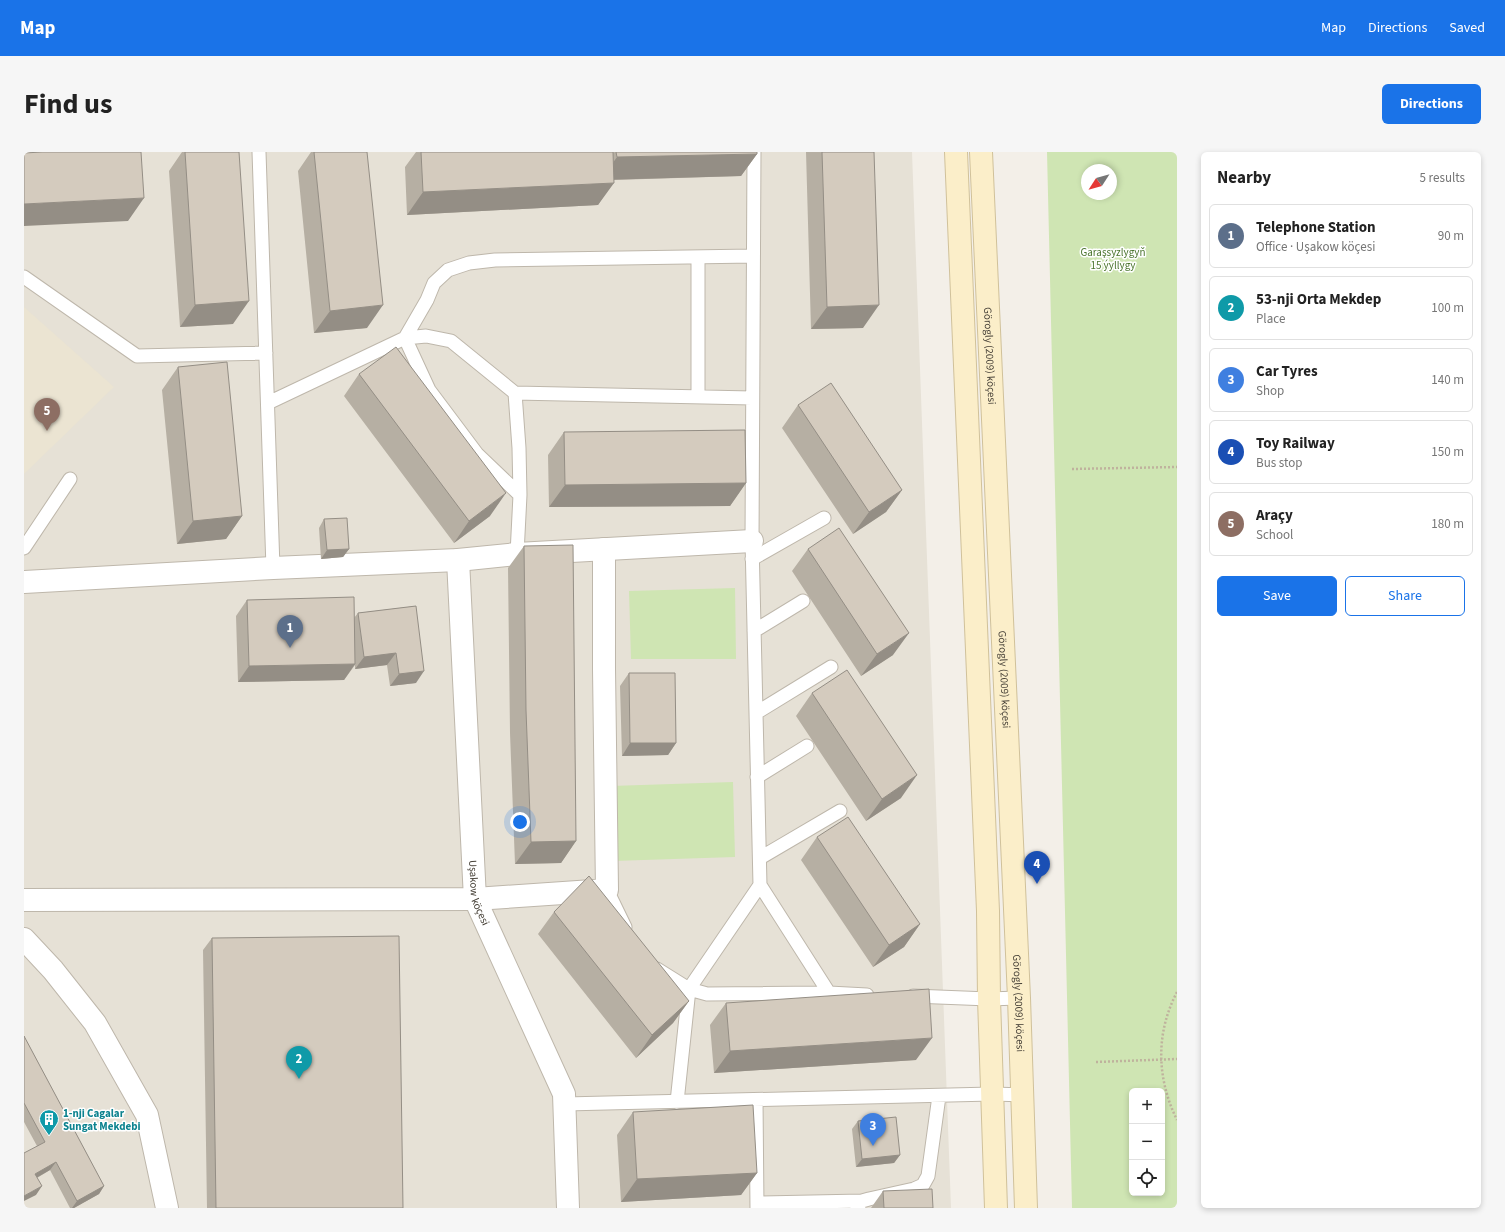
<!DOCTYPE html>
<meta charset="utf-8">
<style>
:root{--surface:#fff;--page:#f6f6f6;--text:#222;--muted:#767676;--line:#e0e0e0;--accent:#1a73e8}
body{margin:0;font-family:"Source Sans 3",sans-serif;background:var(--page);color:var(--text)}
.controls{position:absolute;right:12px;bottom:12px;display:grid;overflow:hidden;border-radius:6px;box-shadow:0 2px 6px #0003}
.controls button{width:36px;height:36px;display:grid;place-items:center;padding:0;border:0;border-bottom:1px solid var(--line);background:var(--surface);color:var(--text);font:20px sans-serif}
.compass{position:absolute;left:1057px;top:12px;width:36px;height:36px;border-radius:50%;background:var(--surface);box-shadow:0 2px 6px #0003;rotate:234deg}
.you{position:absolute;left:496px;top:670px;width:14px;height:14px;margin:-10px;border:3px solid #fff;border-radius:50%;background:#1a73e8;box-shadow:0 0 0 6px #1a73e833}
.badge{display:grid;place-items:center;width:26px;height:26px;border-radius:50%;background:var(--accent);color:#fff;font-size:13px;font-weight:700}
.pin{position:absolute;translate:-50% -33px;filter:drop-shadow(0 1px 2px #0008)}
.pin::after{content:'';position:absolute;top:21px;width:14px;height:12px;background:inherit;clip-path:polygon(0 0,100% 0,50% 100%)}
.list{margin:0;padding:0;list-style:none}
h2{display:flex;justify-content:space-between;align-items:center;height:52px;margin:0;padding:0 16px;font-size:17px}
h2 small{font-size:13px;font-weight:400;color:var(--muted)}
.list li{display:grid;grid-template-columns:26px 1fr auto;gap:12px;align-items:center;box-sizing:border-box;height:64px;margin:0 8px 8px;padding:0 8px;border:1px solid var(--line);border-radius:6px}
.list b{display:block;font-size:15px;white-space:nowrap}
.list p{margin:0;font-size:13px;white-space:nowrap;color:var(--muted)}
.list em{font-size:13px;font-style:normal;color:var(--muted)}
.actions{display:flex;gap:8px;padding:12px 16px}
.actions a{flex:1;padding:9px 0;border:1px solid var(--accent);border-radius:6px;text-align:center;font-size:14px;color:var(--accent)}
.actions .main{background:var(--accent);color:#fff}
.icon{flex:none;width:22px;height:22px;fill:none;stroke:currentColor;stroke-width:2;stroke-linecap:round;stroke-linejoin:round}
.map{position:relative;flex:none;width:1153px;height:1056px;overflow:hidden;border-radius:6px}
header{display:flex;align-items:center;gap:24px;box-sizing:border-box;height:56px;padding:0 20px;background:var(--accent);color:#fff}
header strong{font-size:19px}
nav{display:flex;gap:22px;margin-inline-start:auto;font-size:14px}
.intro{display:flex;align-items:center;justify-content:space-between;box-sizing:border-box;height:96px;padding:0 24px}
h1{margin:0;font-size:28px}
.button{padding:10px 18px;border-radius:6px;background:var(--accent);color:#fff;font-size:14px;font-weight:700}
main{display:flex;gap:24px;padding:0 24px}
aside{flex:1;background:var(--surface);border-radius:6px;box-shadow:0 2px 6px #0003}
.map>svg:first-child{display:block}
</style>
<header>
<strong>Map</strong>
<nav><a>Map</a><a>Directions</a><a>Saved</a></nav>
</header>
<div class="intro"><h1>Find us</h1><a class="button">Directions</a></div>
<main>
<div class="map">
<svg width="1153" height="1056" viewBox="0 0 1153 1056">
<rect width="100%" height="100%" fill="#f3efe8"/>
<!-- residential -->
<path fill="#e6e1d6" d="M0,0H888L927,1056H0Z"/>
<!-- education -->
<path fill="#ebe4d2" d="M0,155L90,235L0,322Z"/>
<!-- green -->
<path fill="#cfe5b3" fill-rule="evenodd" d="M1023,0H1153V1056H1048ZM1063,18H1087V42H1063ZM1108,939H1138V1041H1108Z
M711,436L712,507H607L605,439Z
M709,630L711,705L589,709L587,634Z"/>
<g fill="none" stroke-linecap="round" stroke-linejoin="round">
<!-- lane casing -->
<g stroke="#beb7ab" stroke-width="15">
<path id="lane" d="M235,0L249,416
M730,0L728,389L736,733L805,841L843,843
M0,125L113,204L242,201
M491,241L495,296L496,343
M674,245V105
M244,251L381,186L402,184L427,189L491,241L728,246
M0,396L46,327
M493,402L496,343L453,302L405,238L381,186L403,148L410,131L424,118L445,111L471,108L729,104
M728,407L800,366
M730,479L779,449
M732,561L807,515
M733,625L783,594
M736,706L816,659
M583,738L601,775
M633,817L665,837L683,842L805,841
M889,844L965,847L995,846
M732,948L733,1056
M653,950L665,837L736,733
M541,952L968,942L998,943
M733,1051L838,1049
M833,1056L838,1049L845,1047L890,1037L899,1033L904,1024L915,944"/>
</g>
<!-- street casing -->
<g stroke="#beb7ab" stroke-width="24">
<g id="street">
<path id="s1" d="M434,408L451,747L540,942L544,1056"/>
<path d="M0,430L249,416L434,408L493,402L728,389"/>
<path d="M0,748L451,747L583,738L580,517V397"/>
<path d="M0,787L29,818L71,871L123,963L143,1056"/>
</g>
</g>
<!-- secondary casing -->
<g stroke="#d0c19a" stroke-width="24">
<g id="secondary">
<path d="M932,0L964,759L965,847L972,1056"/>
<path id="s2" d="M957,0L995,846L1002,1056"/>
</g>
</g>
<!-- path -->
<path stroke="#bfb29d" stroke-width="2.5" stroke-dasharray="2 2" stroke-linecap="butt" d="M1048,317L1153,315
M1153,840C1131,882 1133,927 1153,968
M1072,910L1153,907"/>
<!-- lane -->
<use href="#lane" stroke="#fff" stroke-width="13"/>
<!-- street -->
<use href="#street" stroke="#fff" stroke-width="22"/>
<!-- secondary -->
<use href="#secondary" stroke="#fbeec9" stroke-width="22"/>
</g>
<!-- wall -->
<path fill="#b6afa3" d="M158,0H215L209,172L156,175L145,19Z
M287,0H343V176L290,181L274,19Z
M392,0H733V2L717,24L590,28L574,53L383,63L381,15Z
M782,0H850L839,176L787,177Z
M154,215L218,364L202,387L153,392L138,238Z
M335,222L466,364L430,391L320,244Z
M774,253L878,338L862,360L829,382L758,276Z
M540,280L722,331L706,354L525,355L524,303Z
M300,367L325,397L319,405L297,407L295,376Z
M500,394L552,689L537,711L491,712L486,581L484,416Z
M784,397L869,503L837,524L768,419Z
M223,448L330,466L334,461L392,454V531L366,534L363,513L331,517V513L320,528L214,530L212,464Z
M605,521L652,591L644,603L598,604L596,534Z
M788,541L877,646L842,669L772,564Z
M793,685L896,772L880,795L849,815L777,708Z
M530,760L665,849L649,871L612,906L514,782Z
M188,786L379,1056H183L179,798Z
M702,851L892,908L690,921L686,873Z
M0,884L80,1034L75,1042L50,1056H46L26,1018L13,1026L12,1043L13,994L0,970Z
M609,960L733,1021L717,1043L597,1050L593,983Z
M834,969L876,1003L870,1011L832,1015L828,977Z
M859,1039L909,1056H847Z"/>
<!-- shaded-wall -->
<path fill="#948e85" d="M733,2L717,24L577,28L593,5Z
M590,31L574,53L383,63L399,40Z
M120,46L104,69L0,74V52Z
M225,149L209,172L156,175L171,153Z
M359,153L343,176L290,181L306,159Z
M855,153L839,176L787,177L803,155Z
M722,331L706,354L525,355L541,333Z
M878,338L862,360L829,382L845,360Z
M482,341L466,364L430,391L445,369Z
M218,364L202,387L153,392L169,369Z
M325,397L319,405L297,407L303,398Z
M885,481L869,503L837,524L853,502Z
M372,501L363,513L331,517L340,505Z
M331,512L320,528L214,530L225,514Z
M400,519L392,531L366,534L375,522Z
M606,591H652L644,603L598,604Z
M893,623L877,646L842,669L858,647Z
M552,689L537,711L491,712L507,690Z
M896,772L880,795L849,815L865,793Z
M665,849L649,871L612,906L628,883Z
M908,886L892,908L690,921L706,899Z
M876,1003L870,1011L832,1015L838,1007Z
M32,1010L26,1018L5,1030L11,1022Z
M733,1021L717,1043L597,1050L613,1027Z
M18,1034L12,1043L0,1049V1044Z
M80,1034L75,1042L50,1056H48L53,1049Z"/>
<!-- building -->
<path fill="#d4cbbe" stroke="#948e85" d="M18,0H117L120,46L0,52V1Z
M161,0H215L225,149L171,153Z
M290,0H343L359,153L306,159Z
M397,0H589L590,31L399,40Z
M592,0H733V2L593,5Z
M798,0H850L855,153L803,155Z
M372,195L482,341L445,369L335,222Z
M203,210L218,364L169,369L154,215Z
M807,231L878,338L845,360L774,253Z
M721,278L722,331L541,333L540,280Z
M323,366L325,397L303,398L300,367Z
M815,376L885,481L853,502L784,397Z
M549,393L552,689L507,690L502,558L500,394Z
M330,445L331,512L225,514L223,448Z
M392,454L400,519L375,522L372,501L340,505L334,461Z
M823,518L893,623L858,647L788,541Z
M605,521H651L652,591H606Z
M824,665L896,772L865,793L793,685Z
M565,724L665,849L628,883L530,760Z
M375,784L379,1056H192L188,786Z
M905,837L908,886L706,899L702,851Z
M0,884L80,1034L53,1049L32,1010L11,1022L18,1034L0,1044V1001L21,990L0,951Z
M729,953L733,1021L613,1027L609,960Z
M872,965L876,1003L838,1007L834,969Z
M908,1037L909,1056H860L859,1039Z"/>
<!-- icons -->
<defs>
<g id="building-pin" transform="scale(1)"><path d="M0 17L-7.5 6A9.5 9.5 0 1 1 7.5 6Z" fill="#0f9aa8" stroke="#fff"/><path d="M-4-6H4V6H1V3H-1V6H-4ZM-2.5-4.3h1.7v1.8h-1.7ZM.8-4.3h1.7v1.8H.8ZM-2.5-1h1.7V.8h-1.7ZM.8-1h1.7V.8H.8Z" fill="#fff"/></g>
</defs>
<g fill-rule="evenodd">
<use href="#building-pin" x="25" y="967"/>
</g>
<g text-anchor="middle" stroke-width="3" stroke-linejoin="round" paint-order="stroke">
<!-- park labels -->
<g font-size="11" fill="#4a742d" stroke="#fff">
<text x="1089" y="104">Garaşsyzlygyň<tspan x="1089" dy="13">15 ýyllygy</tspan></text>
</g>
<!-- street labels -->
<g font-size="11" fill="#464037" stroke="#fff">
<text dy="4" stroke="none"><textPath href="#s2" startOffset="204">Görogly (2009) köçesi</textPath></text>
<text dy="4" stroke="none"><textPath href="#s2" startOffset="528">Görogly (2009) köçesi</textPath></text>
<text dy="4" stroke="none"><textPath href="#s1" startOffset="334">Uşakow köçesi</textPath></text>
<text dy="4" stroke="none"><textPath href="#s2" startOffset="852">Görogly (2009) köçesi</textPath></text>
</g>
<!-- culture labels -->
<g font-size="11" font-weight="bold" fill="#0d838f" stroke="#fff" text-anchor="start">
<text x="39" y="965">1-nji Cagalar<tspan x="39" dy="13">Sungat Mekdebi</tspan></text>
</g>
</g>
</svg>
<div class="controls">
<button>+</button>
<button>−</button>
<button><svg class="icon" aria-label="locate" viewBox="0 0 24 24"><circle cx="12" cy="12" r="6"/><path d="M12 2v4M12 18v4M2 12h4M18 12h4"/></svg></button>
</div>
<svg class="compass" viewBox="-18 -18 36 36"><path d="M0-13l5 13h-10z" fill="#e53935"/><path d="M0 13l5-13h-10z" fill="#767676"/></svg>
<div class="you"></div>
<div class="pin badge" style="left:266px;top:496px;background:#5c6f8a">1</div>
<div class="pin badge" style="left:275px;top:927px;background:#0f9aa8">2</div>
<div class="pin badge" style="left:849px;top:994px;background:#3f7fe0">3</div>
<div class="pin badge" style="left:1013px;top:732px;background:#1a4fb4">4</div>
<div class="pin badge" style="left:23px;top:279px;background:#8d6e63">5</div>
</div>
<aside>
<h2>Nearby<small>5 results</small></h2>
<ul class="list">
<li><span class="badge" style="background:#5c6f8a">1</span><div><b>Telephone Station</b><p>Office · Uşakow köçesi</p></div><em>90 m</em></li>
<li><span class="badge" style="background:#0f9aa8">2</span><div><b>53-nji Orta Mekdep</b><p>Place</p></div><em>100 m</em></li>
<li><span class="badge" style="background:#3f7fe0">3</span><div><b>Car Tyres</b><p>Shop</p></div><em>140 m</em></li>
<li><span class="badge" style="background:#1a4fb4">4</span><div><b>Toy Railway</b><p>Bus stop</p></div><em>150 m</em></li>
<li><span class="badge" style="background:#8d6e63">5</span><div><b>Araçy</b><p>School</p></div><em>180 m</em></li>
</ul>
<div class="actions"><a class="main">Save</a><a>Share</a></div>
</aside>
</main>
